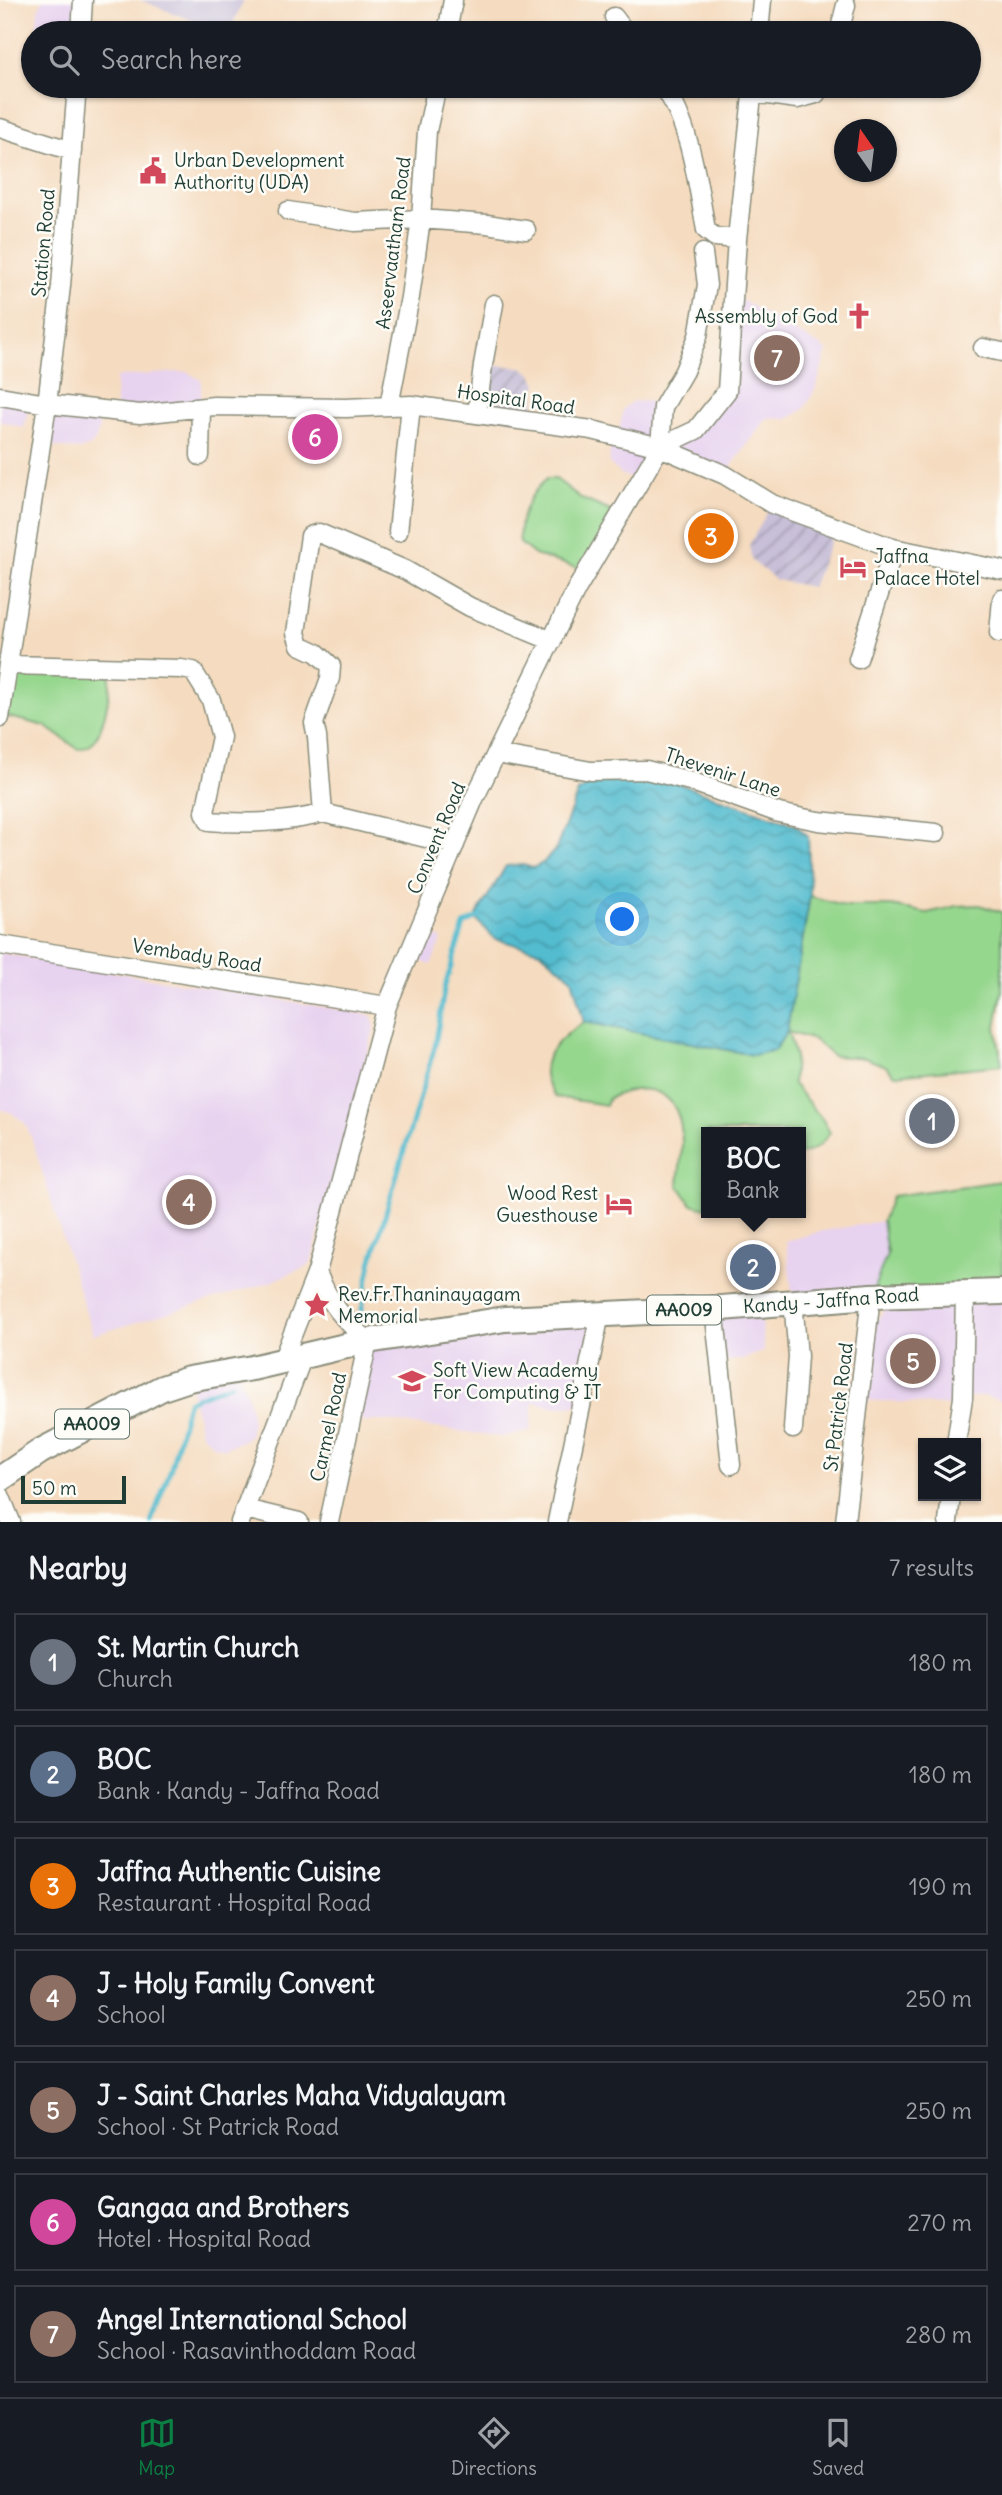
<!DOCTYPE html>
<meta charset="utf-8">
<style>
:root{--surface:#171b24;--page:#20242c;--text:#f1f3f6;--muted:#9ea1a6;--line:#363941;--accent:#0b8043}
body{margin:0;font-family:Delius,sans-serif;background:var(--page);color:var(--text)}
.controls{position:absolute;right:21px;bottom:21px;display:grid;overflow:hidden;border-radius:0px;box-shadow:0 2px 5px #0004}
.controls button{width:63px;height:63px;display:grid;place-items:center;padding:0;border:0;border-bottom:2px solid var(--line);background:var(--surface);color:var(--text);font:35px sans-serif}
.compass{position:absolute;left:834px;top:119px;width:63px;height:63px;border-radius:50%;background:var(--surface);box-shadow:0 2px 5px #0004;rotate:346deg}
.scale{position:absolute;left:21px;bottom:18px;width:105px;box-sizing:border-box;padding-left:7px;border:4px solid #1f3d34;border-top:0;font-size:19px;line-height:24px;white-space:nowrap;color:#1f3d34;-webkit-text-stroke:5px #fdfcf7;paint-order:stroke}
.you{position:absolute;left:623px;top:920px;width:24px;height:24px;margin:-18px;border:5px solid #fff;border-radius:50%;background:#1a73e8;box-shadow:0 0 0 10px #1a73e833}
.badge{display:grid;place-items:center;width:46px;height:46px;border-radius:50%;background:var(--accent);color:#fff;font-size:23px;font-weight:700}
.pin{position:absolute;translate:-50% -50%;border:4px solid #fff;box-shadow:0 2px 7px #0006}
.popup{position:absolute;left:701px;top:1127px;width:105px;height:91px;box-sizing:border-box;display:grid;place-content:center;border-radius:0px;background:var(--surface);filter:drop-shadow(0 2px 5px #0005);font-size:23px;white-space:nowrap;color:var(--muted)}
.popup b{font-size:26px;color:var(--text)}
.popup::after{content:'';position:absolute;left:50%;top:100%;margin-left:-14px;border:14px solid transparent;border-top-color:var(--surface)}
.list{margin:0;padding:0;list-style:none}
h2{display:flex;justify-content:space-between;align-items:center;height:91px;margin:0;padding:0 28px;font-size:30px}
h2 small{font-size:23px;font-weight:400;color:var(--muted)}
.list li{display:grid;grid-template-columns:46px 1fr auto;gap:21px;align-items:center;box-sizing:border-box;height:98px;margin:0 14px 14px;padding:0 14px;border:2px solid var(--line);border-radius:0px}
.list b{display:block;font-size:26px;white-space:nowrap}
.list p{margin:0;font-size:23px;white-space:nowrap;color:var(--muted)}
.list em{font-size:23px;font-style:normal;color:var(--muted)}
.icon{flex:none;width:38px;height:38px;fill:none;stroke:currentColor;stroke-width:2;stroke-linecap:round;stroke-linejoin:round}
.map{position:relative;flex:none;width:1002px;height:1522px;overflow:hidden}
.search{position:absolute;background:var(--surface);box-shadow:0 2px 5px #0004;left:21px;right:21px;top:21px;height:77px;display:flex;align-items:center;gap:18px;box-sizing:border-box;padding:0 24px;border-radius:38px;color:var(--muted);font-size:26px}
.sheet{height:875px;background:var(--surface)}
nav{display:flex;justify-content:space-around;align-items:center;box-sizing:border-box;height:98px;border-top:2px solid var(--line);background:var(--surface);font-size:19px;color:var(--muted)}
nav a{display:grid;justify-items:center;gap:4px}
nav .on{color:var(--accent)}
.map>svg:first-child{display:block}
</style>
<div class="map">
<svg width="1002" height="1522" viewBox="0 0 1002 1522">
<defs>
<pattern id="industrial-furrows" width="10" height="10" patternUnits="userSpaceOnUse" patternTransform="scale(1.75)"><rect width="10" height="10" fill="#c8bfd8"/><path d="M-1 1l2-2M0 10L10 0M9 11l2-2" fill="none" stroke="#a29cb0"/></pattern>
<pattern id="water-waves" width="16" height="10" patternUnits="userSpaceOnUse" patternTransform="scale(1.75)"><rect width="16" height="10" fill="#53bccf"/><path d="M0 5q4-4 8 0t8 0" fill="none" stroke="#449aa9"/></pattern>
</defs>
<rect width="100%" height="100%" fill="#fdfcf7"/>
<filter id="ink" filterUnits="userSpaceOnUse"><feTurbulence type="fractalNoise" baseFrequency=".0143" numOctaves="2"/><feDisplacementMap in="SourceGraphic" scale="14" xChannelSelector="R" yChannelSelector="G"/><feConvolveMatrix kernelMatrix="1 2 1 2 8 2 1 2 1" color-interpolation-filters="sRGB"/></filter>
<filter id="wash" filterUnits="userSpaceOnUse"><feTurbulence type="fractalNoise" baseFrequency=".00686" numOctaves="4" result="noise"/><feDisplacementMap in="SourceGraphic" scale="28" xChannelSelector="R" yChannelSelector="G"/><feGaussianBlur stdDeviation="1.57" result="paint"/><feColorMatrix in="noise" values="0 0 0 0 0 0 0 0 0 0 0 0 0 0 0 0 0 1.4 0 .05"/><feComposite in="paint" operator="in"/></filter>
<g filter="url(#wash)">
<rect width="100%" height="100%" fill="#f5dcc0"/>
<!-- built -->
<path fill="#e7d2ef" d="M43,0H83L81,33H36L38,10Z
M733,295L827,350L816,388L804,409L795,415L784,419L767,418L725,475L660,448L640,482L621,474L609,463L610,451L618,437L623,409L631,402L647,401L663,407L660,447L696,430L726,391Z
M179,372H187L201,380V408L116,412V377Z
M0,396L31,401L24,428L0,421Z
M47,404L99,410V429L96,439L92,445L80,450L41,445Z
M419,930L442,939L431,965L408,956Z
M0,953L371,1015L375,1026L310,1265L268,1283L93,1335L32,1139L25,1123L12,1113L0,1109Z
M882,1221L887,1254L871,1296L793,1301L786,1241L823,1231Z
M1002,1292V1401L984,1396L963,1398L965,1293Z
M957,1300L956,1406L866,1400L875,1322L888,1306Z
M760,1304L764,1351L743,1359L730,1361L719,1360L714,1308Z
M600,1314L581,1405L556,1407L533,1402L531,1430L501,1437L387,1421H351L368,1341Z
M237,1369L248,1397L252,1421L249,1436L240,1442L224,1448L214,1445L201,1433L189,1379Z"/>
<!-- industrial -->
<path fill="url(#industrial-furrows)" d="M484,365L522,367L532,374L537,384L531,422L477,414Z
M772,504L836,527L812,587L776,580L752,561L749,545Z"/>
<!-- railway -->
<path fill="#c8bfd8" d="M140,0H244L232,25L226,30H217Z"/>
<!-- grass -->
<path fill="#96d78e" stroke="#5a8a61" stroke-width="2" d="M547,479H556L582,499L620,515L588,571L535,555L520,543C517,520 529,493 547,479Z
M8,665L109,668C113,685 104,735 89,746C88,747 79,749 78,749L45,726L1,715Z
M810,896L846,906H891L927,913L957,906L979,905L1002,912V992L996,1027L1002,1065L895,1075L886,1066L865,1058L833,1056L814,1040L788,1032L795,1056L793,1084L823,1120L830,1133C821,1145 815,1151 800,1154V1132H706V1208L691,1204L678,1185C679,1171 682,1156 682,1142C682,1092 651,1079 609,1098L606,1105L555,1097C552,1092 548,1086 546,1081C539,1054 564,1035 584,1022L753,1055L775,1050L787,1031Z
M1002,1181V1292L871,1296L887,1254L882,1221L892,1196Z"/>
<!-- water -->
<path fill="url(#water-waves)" stroke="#397c82" stroke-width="2" d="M601,775L662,778L796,825L808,836L810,896L787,1031L775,1050L753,1055L584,1022L572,978L540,951L495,939L475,918L506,866L523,865L533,868L543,863L556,849L578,792Z"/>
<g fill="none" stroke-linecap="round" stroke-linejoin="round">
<!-- stream -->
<path stroke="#53bccf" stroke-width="4.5" d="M359,1324L371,1263L435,1046L445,986L464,925L480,916
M151,1522L171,1468L188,1401L231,1384"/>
</g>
</g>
<g filter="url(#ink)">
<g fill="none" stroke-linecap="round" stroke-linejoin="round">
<!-- minor casing -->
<g stroke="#8a8c7a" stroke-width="21">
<path id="minor" d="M614,17L626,33
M81,33L83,0
M447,33L453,0
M759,33L762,0
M839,33L846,5
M663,86C690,122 698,186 706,230L715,237L737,239
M752,93L797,99L816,94L821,86
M0,128L72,151
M288,211L355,222L421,219L487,224L526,230
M983,348L1002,352
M0,396L47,404L140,414L214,406L346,408L411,405L592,430L660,447L725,475L772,504L893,548L1002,570
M389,406L410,297L421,219L427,131L437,86
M477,414L483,365L494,304
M660,447L696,430L727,391L737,239L753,86
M200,456L201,408
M398,532L411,405
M999,633L1002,599
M858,659L894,548
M8,665L181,669L193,671L211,700L221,737L205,812L209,821C243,824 290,823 323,813L455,845
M0,718L47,404L61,286L77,86
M496,754L591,771L646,770L690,781L779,813L818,821L936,833
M323,813L317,737L314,723L330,678L331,666L317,653L300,645L296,633L310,536L319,533L405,570L470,607L552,641
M0,945L387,1006
M317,1272C329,1303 343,1319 368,1341L329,1522
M714,1308L731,1465
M282,1361L317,1272L387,1006L474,799L576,590L660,447L663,407L684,371L698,336L707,285L703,253
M793,1429L798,1356L793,1301
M956,1443L963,1398L965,1293
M0,1495L11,1522
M245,1509L299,1522
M240,1522L303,1356
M557,1522L600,1314
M845,1522L871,1296
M948,1522L951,1496"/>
</g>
<!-- highway casing -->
<g stroke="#8a8c7a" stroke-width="28">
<path id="highway" d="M368,1341L505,1319L709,1309L871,1296L1002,1292
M0,1479L41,1451L162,1388L189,1379L252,1368L350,1345"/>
</g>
<!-- minor -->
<use href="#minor" stroke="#fff" stroke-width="18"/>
<!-- highway -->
<use href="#highway" stroke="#fff" stroke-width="24"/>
</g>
</g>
<!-- icons -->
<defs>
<g id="civic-bare" transform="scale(2.1)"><path d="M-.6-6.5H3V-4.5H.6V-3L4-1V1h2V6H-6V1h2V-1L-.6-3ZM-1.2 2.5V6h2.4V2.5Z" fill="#d1495b" stroke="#fdfcf7" stroke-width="2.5" paint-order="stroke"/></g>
<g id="church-bare" transform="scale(2.1)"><path d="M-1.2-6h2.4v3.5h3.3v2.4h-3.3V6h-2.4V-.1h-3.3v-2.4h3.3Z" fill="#d1495b" stroke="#fdfcf7" stroke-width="2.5" paint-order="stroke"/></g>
<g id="hotel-bare" transform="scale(2.1)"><path d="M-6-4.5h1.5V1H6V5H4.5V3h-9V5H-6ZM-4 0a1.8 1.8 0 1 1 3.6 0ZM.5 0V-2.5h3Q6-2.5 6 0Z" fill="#d1495b" stroke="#fdfcf7" stroke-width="2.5" paint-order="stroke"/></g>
<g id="sight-bare" transform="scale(2.1)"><path d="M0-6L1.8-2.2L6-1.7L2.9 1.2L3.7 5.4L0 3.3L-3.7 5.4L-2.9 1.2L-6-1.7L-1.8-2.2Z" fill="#d1495b" stroke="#fdfcf7" stroke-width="2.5" paint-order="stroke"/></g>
<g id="university-bare" transform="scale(2.1)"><path d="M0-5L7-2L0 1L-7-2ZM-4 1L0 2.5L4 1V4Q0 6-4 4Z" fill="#d1495b" stroke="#fdfcf7" stroke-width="2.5" paint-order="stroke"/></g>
</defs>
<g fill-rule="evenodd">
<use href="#civic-bare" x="153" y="171"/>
<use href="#church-bare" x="859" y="316"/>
<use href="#hotel-bare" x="853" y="567"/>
<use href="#hotel-bare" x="619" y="1204"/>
<use href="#sight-bare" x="317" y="1305"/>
<use href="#university-bare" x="412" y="1381"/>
</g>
<g text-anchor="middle" stroke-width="5" stroke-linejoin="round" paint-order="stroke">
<!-- shield labels -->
<g fill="#fdfcf7" stroke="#62766e" stroke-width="2">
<rect x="647" y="1295.5" width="74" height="29" rx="5"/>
<rect x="55" y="1409.5" width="74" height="29" rx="5"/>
</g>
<g font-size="18" font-weight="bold" fill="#1f3d34">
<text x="684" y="1316">AA009</text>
<text x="92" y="1430">AA009</text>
</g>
<!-- poi labels -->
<g font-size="19" fill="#1f3d34" stroke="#fdfcf7" text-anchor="start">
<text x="174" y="167">Urban Development<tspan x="174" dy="22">Authority (UDA)</tspan></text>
<text x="838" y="323" text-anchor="end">Assembly of God</text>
<text x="874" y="563">Jaffna<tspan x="874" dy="22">Palace Hotel</tspan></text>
<text x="598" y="1200" text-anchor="end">Wood Rest<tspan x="598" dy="22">Guesthouse</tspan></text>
<text x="338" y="1301">Rev.Fr.Thaninayagam<tspan x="338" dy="22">Memorial</tspan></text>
<text x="433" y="1377">Soft View Academy<tspan x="433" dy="22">For Computing &amp; IT</tspan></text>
</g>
<!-- street labels -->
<g font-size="19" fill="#1f3d34" stroke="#fdfcf7">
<text transform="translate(43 243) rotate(-85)" y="7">Station Road</text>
<text transform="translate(393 243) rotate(-83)" y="7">Aseervaatham Road</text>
<text transform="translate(516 399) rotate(8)" y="7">Hospital Road</text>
<text transform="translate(723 772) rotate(18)" y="7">Thevenir Lane</text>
<text transform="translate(436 838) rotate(-67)" y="7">Convent Road</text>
<text transform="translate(197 955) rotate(9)" y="7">Vembady Road</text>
<text transform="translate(831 1300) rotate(-4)" y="7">Kandy - Jaffna Road</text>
<text transform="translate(838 1407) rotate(-83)" y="7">St Patrick Road</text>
<text transform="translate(328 1427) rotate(-78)" y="7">Carmel Road</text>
</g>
</g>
</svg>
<div class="controls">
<button><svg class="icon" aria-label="layers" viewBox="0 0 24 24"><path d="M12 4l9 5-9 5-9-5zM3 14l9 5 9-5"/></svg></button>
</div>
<svg class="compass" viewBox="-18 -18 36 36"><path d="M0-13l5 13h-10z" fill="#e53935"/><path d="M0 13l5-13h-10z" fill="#9ea1a6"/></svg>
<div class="scale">50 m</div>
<div class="you"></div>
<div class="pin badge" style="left:932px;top:1121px;background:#6b7280">1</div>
<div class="pin badge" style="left:753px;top:1267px;background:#5c6f8a">2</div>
<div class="popup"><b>BOC</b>Bank</div>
<div class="pin badge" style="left:711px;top:536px;background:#e8710a">3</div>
<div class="pin badge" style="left:189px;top:1202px;background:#8d6e63">4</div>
<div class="pin badge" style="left:913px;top:1361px;background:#8d6e63">5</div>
<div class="pin badge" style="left:315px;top:437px;background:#d1479c">6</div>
<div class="pin badge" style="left:777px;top:358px;background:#8d6e63">7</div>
<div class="search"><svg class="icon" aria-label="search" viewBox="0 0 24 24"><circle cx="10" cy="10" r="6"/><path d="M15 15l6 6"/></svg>Search here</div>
</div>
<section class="sheet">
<h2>Nearby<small>7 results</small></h2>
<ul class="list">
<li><span class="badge" style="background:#6b7280">1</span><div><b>St. Martin Church</b><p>Church</p></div><em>180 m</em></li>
<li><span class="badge" style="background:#5c6f8a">2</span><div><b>BOC</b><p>Bank · Kandy - Jaffna Road</p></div><em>180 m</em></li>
<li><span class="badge" style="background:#e8710a">3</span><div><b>Jaffna Authentic Cuisine</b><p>Restaurant · Hospital Road</p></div><em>190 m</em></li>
<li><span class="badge" style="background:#8d6e63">4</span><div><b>J - Holy Family Convent</b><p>School</p></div><em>250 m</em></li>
<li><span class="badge" style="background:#8d6e63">5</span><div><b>J - Saint Charles Maha Vidyalayam</b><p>School · St Patrick Road</p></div><em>250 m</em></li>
<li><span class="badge" style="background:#d1479c">6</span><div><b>Gangaa and Brothers</b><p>Hotel · Hospital Road</p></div><em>270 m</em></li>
<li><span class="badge" style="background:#8d6e63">7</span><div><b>Angel International School</b><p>School · Rasavinthoddam Road</p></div><em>280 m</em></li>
</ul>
</section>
<nav>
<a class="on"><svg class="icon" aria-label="map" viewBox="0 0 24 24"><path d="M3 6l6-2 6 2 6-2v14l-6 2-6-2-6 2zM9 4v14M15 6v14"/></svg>Map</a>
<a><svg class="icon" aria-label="directions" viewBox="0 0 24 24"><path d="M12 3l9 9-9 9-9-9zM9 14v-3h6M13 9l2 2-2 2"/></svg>Directions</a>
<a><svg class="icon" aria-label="saved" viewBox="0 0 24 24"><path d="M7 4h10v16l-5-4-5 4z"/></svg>Saved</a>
</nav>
